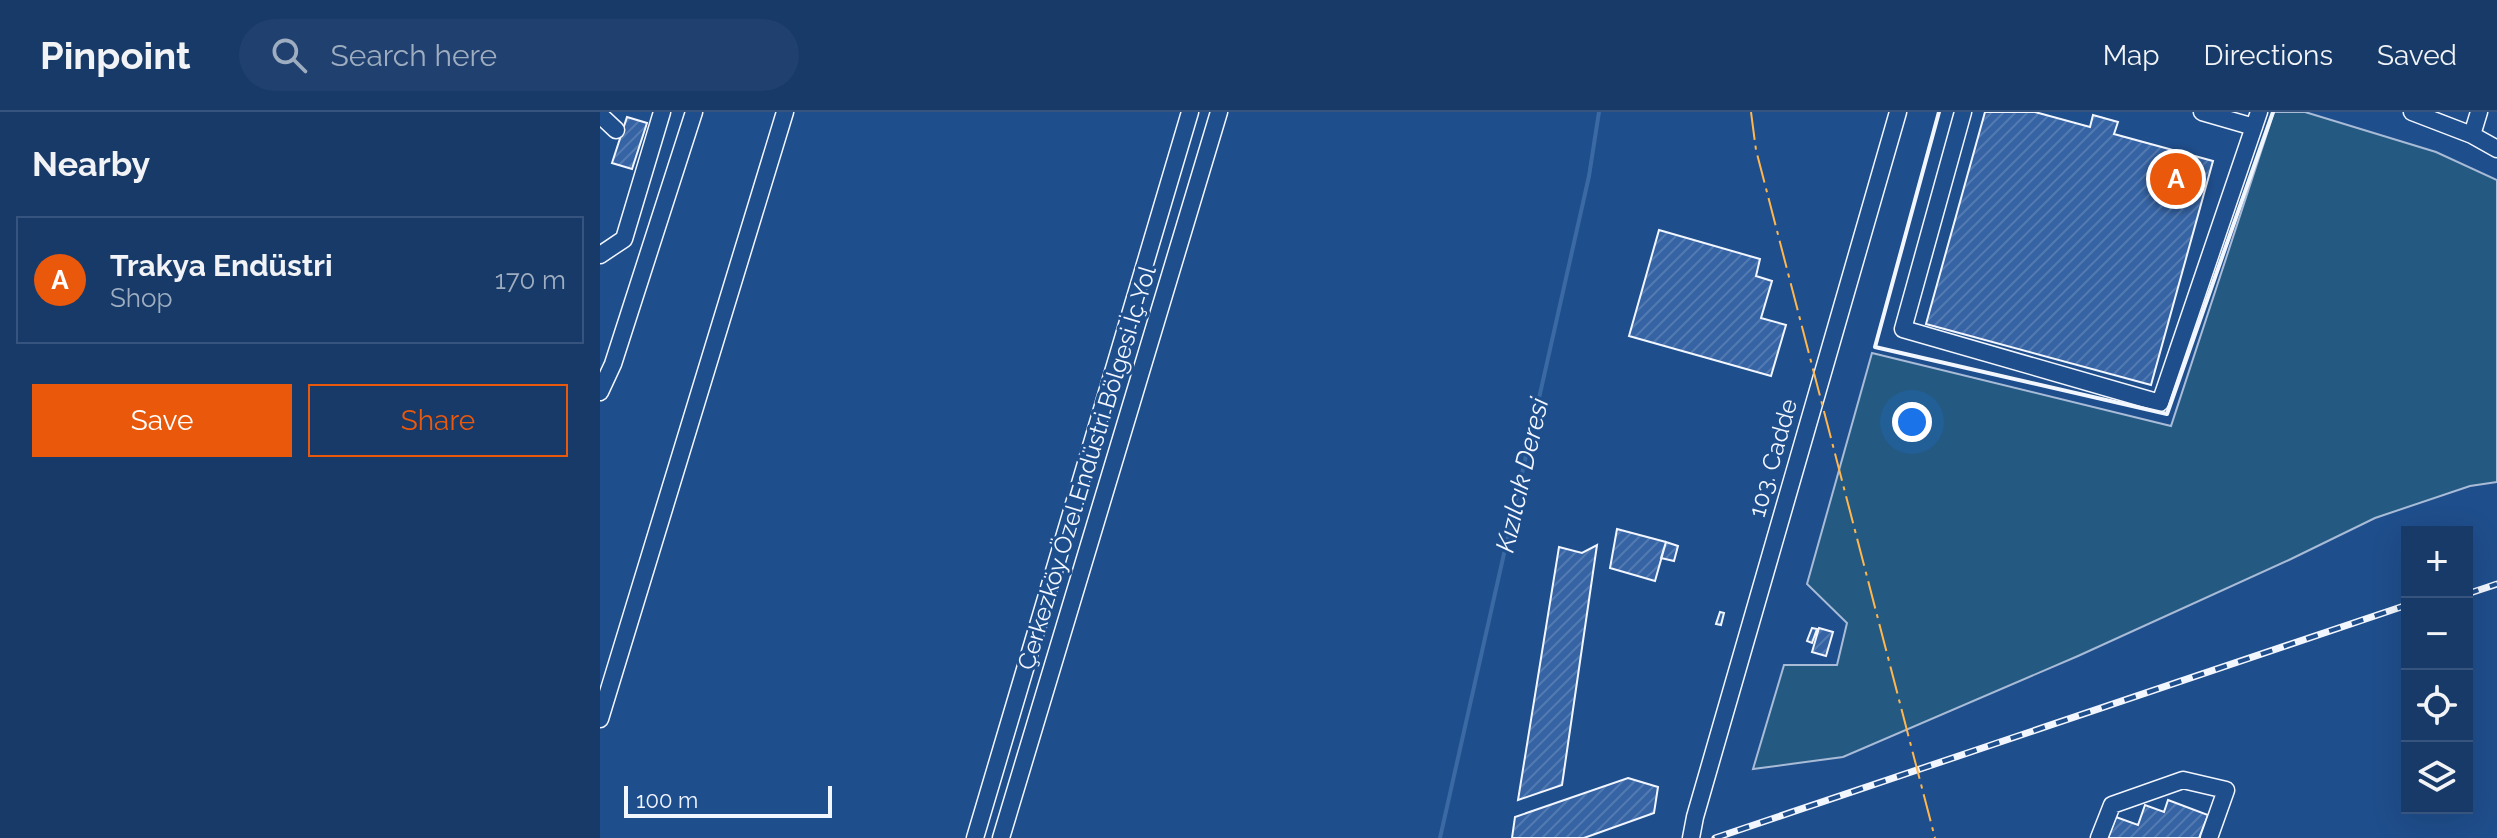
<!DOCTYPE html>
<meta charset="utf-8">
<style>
:root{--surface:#173a69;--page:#20416f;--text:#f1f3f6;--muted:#9eadc0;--line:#36547d;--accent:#ea580c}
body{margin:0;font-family:Raleway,sans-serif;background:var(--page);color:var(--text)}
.controls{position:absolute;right:24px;bottom:24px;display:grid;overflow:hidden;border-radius:0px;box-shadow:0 8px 32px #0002}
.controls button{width:72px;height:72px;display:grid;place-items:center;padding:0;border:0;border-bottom:2px solid var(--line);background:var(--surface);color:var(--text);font:40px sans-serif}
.scale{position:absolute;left:24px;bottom:20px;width:208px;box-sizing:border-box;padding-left:8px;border:4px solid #f2f6ff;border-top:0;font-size:22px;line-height:28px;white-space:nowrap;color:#f2f6ff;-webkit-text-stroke:6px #1f4e8c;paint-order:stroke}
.you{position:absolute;left:1312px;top:310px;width:28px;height:28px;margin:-20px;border:6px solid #fff;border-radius:50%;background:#1a73e8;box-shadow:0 0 0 12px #1a73e833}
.badge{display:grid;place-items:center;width:52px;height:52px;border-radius:50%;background:var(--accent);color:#fff;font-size:26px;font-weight:700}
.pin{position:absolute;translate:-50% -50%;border:4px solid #fff;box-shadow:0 2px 8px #0006}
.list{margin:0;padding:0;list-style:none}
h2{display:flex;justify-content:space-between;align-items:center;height:104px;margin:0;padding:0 32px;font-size:34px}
h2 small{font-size:26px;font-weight:400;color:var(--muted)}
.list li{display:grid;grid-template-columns:52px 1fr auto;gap:24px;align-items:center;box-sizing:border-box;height:128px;margin:0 16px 16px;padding:0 16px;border:2px solid var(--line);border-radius:0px}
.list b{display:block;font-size:30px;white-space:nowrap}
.list p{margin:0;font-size:26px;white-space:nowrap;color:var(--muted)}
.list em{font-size:26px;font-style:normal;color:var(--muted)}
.actions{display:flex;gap:16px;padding:24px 32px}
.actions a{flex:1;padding:18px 0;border:2px solid var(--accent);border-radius:0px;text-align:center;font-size:28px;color:var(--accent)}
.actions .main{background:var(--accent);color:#fff}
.icon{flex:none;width:44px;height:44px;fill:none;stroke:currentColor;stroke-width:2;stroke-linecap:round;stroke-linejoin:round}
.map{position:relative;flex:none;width:1897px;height:726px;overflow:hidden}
header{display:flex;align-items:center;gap:48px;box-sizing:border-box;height:112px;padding:0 40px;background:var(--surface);border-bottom:2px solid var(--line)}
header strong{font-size:38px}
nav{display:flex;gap:44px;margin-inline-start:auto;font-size:28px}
.search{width:560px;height:72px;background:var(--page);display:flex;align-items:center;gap:20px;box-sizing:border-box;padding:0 28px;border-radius:44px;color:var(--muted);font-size:30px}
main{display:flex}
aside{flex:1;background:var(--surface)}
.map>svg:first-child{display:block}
</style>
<header>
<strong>Pinpoint</strong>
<div class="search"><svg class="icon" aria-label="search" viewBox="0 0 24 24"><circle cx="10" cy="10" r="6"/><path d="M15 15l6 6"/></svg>Search here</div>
<nav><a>Map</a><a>Directions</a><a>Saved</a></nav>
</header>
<main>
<aside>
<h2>Nearby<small></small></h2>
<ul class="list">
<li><span class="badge">A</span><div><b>Trakya Endüstri</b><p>Shop</p></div><em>170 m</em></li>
</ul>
<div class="actions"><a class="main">Save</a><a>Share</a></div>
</aside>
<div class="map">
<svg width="1897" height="726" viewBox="0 0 1897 726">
<defs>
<pattern id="building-hatch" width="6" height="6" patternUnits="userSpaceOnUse" patternTransform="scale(2)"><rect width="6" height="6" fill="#3563a3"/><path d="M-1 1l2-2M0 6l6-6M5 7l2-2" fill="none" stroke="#537ab1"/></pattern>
</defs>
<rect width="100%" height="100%" fill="#1f4e8c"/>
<!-- green -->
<path fill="#245a82" stroke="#a8bbd7" stroke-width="2" d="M1674,0H1705L1836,40L1897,68V370L1870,374L1775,406L1691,447L1478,544L1243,645L1153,657L1184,553H1237L1247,511L1207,472L1272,241L1571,314Z"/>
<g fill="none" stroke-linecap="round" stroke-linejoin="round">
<!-- stream -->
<path stroke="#3b69a3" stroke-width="4" d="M840,726L989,64L999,0"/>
</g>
<!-- building -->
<path fill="url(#building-hatch)" stroke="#f2f6ff" stroke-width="2" d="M1385,0H1435L1490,15L1493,3L1518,10L1514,22L1613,49L1551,273L1326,212Z
M27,5L47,11L32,57L12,51Z
M1059,118L1160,147L1156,164L1172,169L1161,206L1186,213L1171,264L1029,224Z
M1017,417L1066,430L1055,469L1010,456Z
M1066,430L1078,434L1074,449L1061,446Z
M997,433L962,673L918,688L959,435L982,441Z
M1120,500L1124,501L1121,513L1116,512Z
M1212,516L1217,517L1212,531L1207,529Z
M1219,516L1233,520L1226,544L1212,540Z
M1028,666L1058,675L1054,701L984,726H912L915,705Z
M1568,688L1608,703L1599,726H1508L1516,705L1538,713L1545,693L1564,700Z"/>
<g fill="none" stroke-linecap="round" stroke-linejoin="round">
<!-- minor casing -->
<g stroke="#f2f6ff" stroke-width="19">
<path id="minor" d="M1363,0L1303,217L1560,291L1659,0
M1602,0L1654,15
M1812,0L1872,23L1897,37
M0,3L16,18
M1872,23L1879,0
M0,143L24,127L62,0
M0,280L13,252L94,0
M0,607L185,0
M375,726L590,0
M401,726L619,0
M1091,726L1095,705L1298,0
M1499,726L1512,693L1583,668L1626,678L1609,726"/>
</g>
<!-- minor -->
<use href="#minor" stroke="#1f4e8c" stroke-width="16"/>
<!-- rail casing -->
<g stroke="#f2f6ff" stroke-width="7">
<path id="rail" d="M1867,482L1897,472
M1115,726L1807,493"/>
</g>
<!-- rail -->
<use href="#rail" stroke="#1f4e8c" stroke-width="4" stroke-dasharray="12" stroke-linecap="butt"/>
<!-- wall -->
<path stroke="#f2f6ff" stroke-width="4" d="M1339,0L1275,235L1567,302L1673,0"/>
<!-- power -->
<path stroke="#ffb74d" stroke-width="2" stroke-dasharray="28 6 4 6" stroke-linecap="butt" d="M1151,0L1156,38L1335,726"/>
</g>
<g text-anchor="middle" stroke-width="6" stroke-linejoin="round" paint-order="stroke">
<!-- street labels -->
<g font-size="24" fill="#f2f6ff" stroke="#1f4e8c">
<text transform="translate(1173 346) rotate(-74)" y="8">103. Cadde</text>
<text transform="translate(487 356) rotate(-73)" y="8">Çerkezköy Özel Endüstri Bölgesi İç Yol</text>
</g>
<!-- water labels -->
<g font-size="26" font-style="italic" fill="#f2f6ff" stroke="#1f4e8c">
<text transform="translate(922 363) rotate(-77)" y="9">Kızılcık Deresi</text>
</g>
</g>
</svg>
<div class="controls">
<button>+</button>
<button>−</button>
<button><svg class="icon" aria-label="locate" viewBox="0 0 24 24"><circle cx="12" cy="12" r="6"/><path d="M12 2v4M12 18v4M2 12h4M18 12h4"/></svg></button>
<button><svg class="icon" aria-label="layers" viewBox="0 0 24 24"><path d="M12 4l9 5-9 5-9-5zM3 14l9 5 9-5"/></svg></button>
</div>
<div class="scale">100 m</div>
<div class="you"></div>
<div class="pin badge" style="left:1576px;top:67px">A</div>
</div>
</main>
